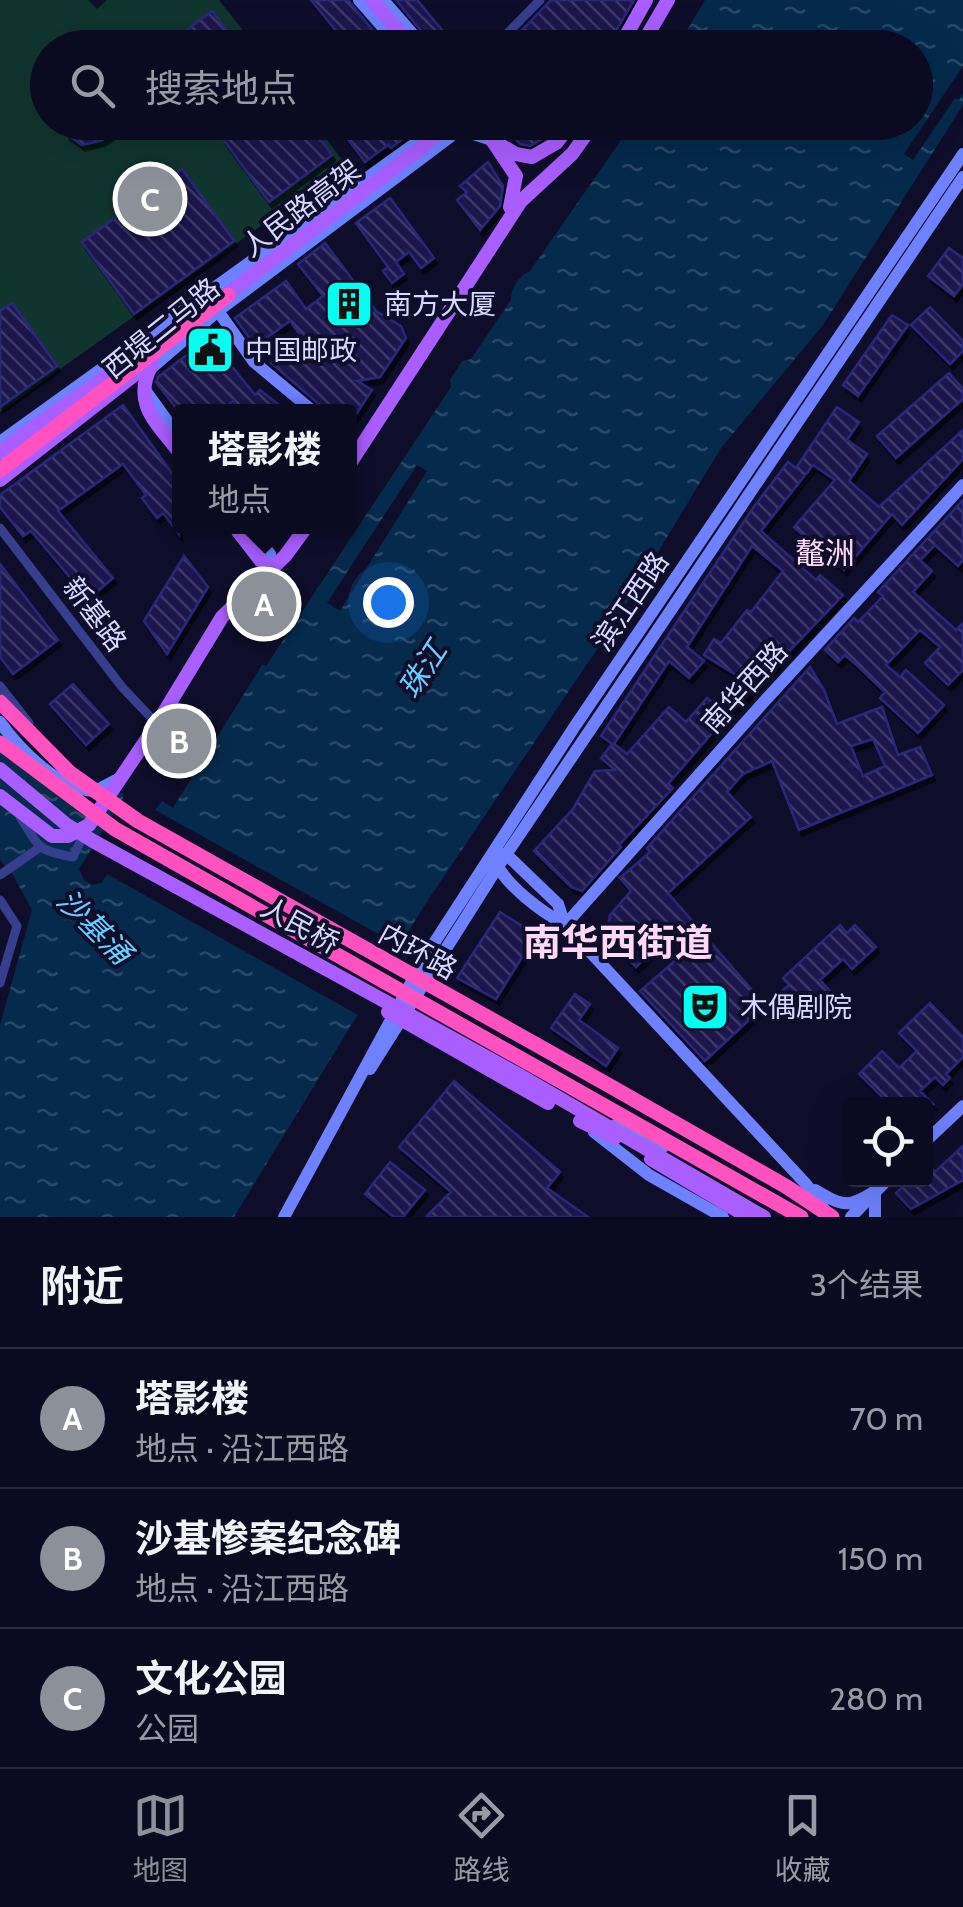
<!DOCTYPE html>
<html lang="zh">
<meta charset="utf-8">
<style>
:root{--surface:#0a0a20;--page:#18182d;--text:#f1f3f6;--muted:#999aa5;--line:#2a2b3e;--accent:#8c9099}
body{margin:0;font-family:Cabin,"Noto Sans SC",sans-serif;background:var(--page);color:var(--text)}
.controls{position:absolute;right:30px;bottom:30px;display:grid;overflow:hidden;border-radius:10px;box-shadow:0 10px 40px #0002}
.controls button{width:90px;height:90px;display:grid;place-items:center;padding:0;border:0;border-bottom:2px solid var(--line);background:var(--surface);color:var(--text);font:50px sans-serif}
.you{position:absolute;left:388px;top:602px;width:35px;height:35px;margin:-25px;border:8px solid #fff;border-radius:50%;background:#1a73e8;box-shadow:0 0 0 15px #1a73e833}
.badge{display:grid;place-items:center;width:65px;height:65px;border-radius:50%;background:var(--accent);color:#fff;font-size:32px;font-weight:700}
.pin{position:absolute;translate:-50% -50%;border:5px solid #fff;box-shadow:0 2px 10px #0006}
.popup{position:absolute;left:172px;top:404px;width:185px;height:130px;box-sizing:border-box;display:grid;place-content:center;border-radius:10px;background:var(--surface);filter:drop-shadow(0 2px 8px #0005);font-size:32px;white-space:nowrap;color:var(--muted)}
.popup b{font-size:38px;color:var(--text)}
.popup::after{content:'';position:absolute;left:50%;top:100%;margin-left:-20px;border:20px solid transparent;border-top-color:var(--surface)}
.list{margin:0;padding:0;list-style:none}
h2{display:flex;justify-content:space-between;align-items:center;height:130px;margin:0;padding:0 40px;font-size:42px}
h2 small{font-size:32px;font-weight:400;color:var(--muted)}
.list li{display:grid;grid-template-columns:65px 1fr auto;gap:30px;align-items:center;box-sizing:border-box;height:140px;padding:0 40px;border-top:2px solid var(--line)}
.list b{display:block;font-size:38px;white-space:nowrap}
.list p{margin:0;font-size:32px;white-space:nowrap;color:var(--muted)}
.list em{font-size:32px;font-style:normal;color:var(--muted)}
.icon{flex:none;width:55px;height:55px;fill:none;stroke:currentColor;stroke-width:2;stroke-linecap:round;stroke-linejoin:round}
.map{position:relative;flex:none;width:963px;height:1217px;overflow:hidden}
.search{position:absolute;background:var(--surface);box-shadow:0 10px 40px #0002;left:30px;right:30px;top:30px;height:110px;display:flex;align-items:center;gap:25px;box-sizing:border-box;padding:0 35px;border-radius:55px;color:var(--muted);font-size:38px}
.sheet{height:550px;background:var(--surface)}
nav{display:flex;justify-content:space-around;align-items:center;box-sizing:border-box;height:140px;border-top:2px solid var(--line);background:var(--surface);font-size:28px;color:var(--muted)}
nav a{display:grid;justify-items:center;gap:5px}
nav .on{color:var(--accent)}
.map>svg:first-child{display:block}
</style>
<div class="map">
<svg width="963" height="1217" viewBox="0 0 963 1217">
<defs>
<pattern id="water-ripples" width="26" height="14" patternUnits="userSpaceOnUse" patternTransform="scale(2.5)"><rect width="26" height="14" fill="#052a4c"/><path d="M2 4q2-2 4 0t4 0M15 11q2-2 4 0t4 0" fill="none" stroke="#294867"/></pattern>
<pattern id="building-back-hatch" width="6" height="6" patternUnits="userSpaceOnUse" patternTransform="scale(2.5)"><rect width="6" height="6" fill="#1a184d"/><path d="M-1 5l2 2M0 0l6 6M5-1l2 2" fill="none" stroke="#3b3968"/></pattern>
<filter id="shadow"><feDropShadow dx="3" dy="5.5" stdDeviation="0" flood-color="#0009"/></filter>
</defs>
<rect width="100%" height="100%" fill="#0e0e2a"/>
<!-- green -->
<path fill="#10352e" d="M0,0H88L97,9L107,0H219L256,47L48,48V122L314,123L346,165L0,412Z"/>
<!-- water -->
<path fill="url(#water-ripples)" d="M705,0H963V105L823,325L721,448L616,621L424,906L234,1217H0V1025L32,910L13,875L0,860V731L92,806L118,792L123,793L124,797L79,869L84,880L92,885L101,883L162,801L173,808L262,665L266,666L451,387L450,380L462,361L471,359L511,300C511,288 519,276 530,271L633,123L916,122V48L677,47Z"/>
<!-- pier -->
<path fill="#0e0e2a" d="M963,66V93L959,100L955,98L913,160L904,154Z
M417,465L427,471L340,611L327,603Z
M155,810L400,946L358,1015L107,874Z"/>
<!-- building -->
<path fill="url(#building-back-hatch)" stroke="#2b287b" stroke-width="2.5" fill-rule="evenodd" filter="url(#shadow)" d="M311,0H348L387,48H350Z
M396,0H417L457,48H435Z
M551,0H634L606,48H505Z
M212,11L240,48H163Z
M65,122H128L102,140L82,145L67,134Z
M246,122H308L332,155L269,202L223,139Z
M335,122H424L391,148L388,145L365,162Z
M499,122H559L549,135L530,146L520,144Z
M488,162L503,186L500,206L480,230L457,200L467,192L460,186Z
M182,169L234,241L134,314L82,242Z
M390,198L434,258L421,268L409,252L396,262L404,274L392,283L383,271L388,267L356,223Z
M325,243L376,311L401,326L406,338L380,377L357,381L372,390L349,425V412H328L271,363L301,336L290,321L255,346L235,318L286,281L306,309L323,296L298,264Z
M949,248L963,258V284L954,296L928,276Z
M12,303L57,366L0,407V311Z
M930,307L963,341V351L950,364L911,325Z
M892,315L908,325L858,396L843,385Z
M209,338L255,395L260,390L288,412H241L233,401L219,412H179L156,382L158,377Z
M949,373L963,389V399L896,458L877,436Z
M123,405L179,483V534L163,513L157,518L142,498L146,495L123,464L58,511L113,578L88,599L31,531L23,536L0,507V495Z
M837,407L859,422L847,440L867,454L849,481L879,507L963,430V459L902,525L892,514L844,570L794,527L835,480L813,465L761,531L816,580L820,575L843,595L726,717L668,784L673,788L619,845L621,847L582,891L571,887L534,851L573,809L595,771L615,770L601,758L612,744L601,736L753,508L788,462L796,468ZM752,546L783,571L751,612L747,610L721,643L714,639L704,655L741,678L717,706L707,698L686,722L669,707L627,754L614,744L669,661L689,678L704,661L687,647Z
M963,500V560L958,566L935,545L920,560L932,571L913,592L956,630L963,623V670L948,685L925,663L940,647L920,630L886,665L900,677L906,670L944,705L918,733L880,698L885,692L861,669L845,655L838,662L825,650L854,618L858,622L883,596L878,592Z
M184,556L208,587L167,654L144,621Z
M0,564L58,640L13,674L0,657Z
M810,667L824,690L837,724L882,707L898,755L920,747L932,775L799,830L772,761L743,774L727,792L751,817L668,893L765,1005L705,1061L640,991L684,953L669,935L636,967L611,942L608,928L610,915L631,891L620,878L650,852L647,848ZM873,739L885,766L863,776L851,746Z
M73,684L109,724L86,745L50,704Z
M500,912L536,935L496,999L457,978Z
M840,925L847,933L855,925L876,947L852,969L843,959L820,980L830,991L804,1015L782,991L789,985L783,978Z
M575,994L590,1004L579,1020L618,1048L606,1066L551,1028Z
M930,1003L963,1037V1057L946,1074L950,1078L943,1085L935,1077L920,1091L933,1104H889L859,1074L882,1051L899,1068L917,1051L899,1033Z
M454,1081L560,1172L547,1188L588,1217H426L451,1192L399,1147Z
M963,1146V1180L911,1209L896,1193L910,1180H926V1162L935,1172Z
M390,1162L425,1190L403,1217H394L365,1194Z"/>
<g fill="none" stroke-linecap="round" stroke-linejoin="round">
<!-- street -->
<path stroke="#353f8e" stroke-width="9" d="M493,48L540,0
M0,528L122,687L157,724
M0,686L29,723
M20,817C40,847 35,850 73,857L85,832
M0,875L39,848
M0,900L17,926L0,983"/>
<!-- secondary -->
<path stroke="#6e81ff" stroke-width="12" d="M359,0L401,48
M383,0L425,48
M480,122L492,140
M442,137L464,131L492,140
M218,311L254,362L314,412
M148,371L218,311L450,137
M145,390L179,437
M0,442L428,134
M248,526L270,554L273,569
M0,722C19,749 60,791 95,791L118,779
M499,854H506L558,904L565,925
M495,861C506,886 541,911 565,925L806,1184L826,1212
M565,925L761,705L963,485
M370,1069L497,868L963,177
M615,1125L663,1147
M594,1132L649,1175L723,1217
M926,1141L963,1106
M815,1190C842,1206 848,1209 875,1191
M284,1217L425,957L575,726L963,154
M851,1217L887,1180
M875,1217V1191"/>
<!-- primary -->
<path stroke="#a95eff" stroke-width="14" d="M372,0L413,48
M619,48L646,0
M640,48L668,0
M492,140L516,176L510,207
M497,143L516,154L532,157L556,143L573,122
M0,453L24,434
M349,465L521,201L572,154L595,122
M234,526L261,561L273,569
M0,796L52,836H68L89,825L157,724L222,617L285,556L307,526
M580,1121L615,1138
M651,1159L748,1217"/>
<!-- highway -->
<path stroke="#ff52c0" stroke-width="15" d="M0,743L115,829L385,982"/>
<!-- primary-bridge -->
<path stroke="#a95eff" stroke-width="14" d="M218,301L421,148L449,122
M151,366C132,404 157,423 179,452
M24,434L154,343
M0,480L152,361
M0,769L67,825L93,841L521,1076L764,1217
M388,1012L548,1103"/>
<!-- highway-bridge -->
<path stroke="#ff52c0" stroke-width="15" d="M0,470L228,295
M0,702L70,773L138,821L610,1086L787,1187L832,1217
M385,982L801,1217"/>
</g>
<!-- icons -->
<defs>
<g id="building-square" transform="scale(2.5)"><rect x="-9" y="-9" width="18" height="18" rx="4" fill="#03fff0" stroke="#0e0e2a"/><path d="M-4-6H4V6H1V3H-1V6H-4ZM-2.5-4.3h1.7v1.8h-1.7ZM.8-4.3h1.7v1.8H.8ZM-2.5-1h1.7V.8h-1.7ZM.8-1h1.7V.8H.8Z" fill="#111"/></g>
<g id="civic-square" transform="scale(2.5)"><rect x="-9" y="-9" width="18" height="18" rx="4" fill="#03fff0" stroke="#0e0e2a"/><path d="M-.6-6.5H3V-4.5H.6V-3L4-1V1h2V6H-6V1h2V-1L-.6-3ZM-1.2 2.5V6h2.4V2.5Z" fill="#111"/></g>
<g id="theatre-square" transform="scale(2.5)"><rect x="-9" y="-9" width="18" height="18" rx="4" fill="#03fff0" stroke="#0e0e2a"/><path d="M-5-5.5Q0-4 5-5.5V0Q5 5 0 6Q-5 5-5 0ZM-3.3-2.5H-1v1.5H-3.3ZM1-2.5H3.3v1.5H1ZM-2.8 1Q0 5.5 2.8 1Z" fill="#111"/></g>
</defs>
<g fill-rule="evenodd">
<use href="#building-square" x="349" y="304"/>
<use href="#civic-square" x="210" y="350"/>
<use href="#theatre-square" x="705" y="1007"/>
</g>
<g text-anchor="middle" stroke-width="8" stroke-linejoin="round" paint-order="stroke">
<!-- street labels -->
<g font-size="28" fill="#d7d9ff" stroke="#0e0e2a">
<text transform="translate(301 208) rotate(-37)" y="10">人民路高架</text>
<text transform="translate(161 328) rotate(-39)" y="10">西堤二马路</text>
<text transform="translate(630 601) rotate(-56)" y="10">滨江西路</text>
<text transform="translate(95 614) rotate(53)" y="10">新基路</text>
<text transform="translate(744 687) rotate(-48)" y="10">南华西路</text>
<text transform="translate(300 925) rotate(29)" y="10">人民桥</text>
<text transform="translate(418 951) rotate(29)" y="10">内环路</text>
</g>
<!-- poi labels -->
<g font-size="28" fill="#d7d9ff" stroke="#0e0e2a" text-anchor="start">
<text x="384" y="314">南方大厦</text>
<text x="245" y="360">中国邮政</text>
<text x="740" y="1017">木偶剧院</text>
</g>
<!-- neighbourhood labels -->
<g font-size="30" fill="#ffd9f7" stroke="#0e0e2a">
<text x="825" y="564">鼇洲</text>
</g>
<!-- water labels -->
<g font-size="30" font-style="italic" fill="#65d0ff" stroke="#0e0e2a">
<text transform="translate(423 670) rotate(-57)" y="10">珠江</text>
<text transform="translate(94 927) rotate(45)" y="10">沙基涌</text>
</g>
<!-- district labels -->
<g font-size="38" font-weight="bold" fill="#ffd9f7" stroke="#0e0e2a">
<text x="618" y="956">南华西街道</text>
</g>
</g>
</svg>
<div class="controls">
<button><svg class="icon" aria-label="locate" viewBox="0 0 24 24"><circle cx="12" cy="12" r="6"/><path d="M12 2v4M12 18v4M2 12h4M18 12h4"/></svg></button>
</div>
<div class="you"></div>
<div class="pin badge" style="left:264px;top:604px">A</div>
<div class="popup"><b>塔影楼</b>地点</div>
<div class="pin badge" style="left:179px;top:741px">B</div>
<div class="pin badge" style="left:150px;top:199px">C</div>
<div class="search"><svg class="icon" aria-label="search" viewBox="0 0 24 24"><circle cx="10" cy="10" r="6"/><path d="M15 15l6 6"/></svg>搜索地点</div>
</div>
<section class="sheet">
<h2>附近<small>3个结果</small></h2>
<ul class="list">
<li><span class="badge">A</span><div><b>塔影楼</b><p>地点 · 沿江西路</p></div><em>70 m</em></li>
<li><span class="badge">B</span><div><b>沙基惨案纪念碑</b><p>地点 · 沿江西路</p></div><em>150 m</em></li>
<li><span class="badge">C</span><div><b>文化公园</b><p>公园</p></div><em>280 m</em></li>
</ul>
</section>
<nav>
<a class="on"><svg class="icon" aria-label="map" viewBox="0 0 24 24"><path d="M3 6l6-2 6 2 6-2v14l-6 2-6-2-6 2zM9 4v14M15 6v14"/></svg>地图</a>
<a><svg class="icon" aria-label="directions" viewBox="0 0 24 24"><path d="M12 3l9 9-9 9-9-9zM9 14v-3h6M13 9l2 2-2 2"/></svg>路线</a>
<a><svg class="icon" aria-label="saved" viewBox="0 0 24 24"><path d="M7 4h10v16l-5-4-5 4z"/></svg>收藏</a>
</nav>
